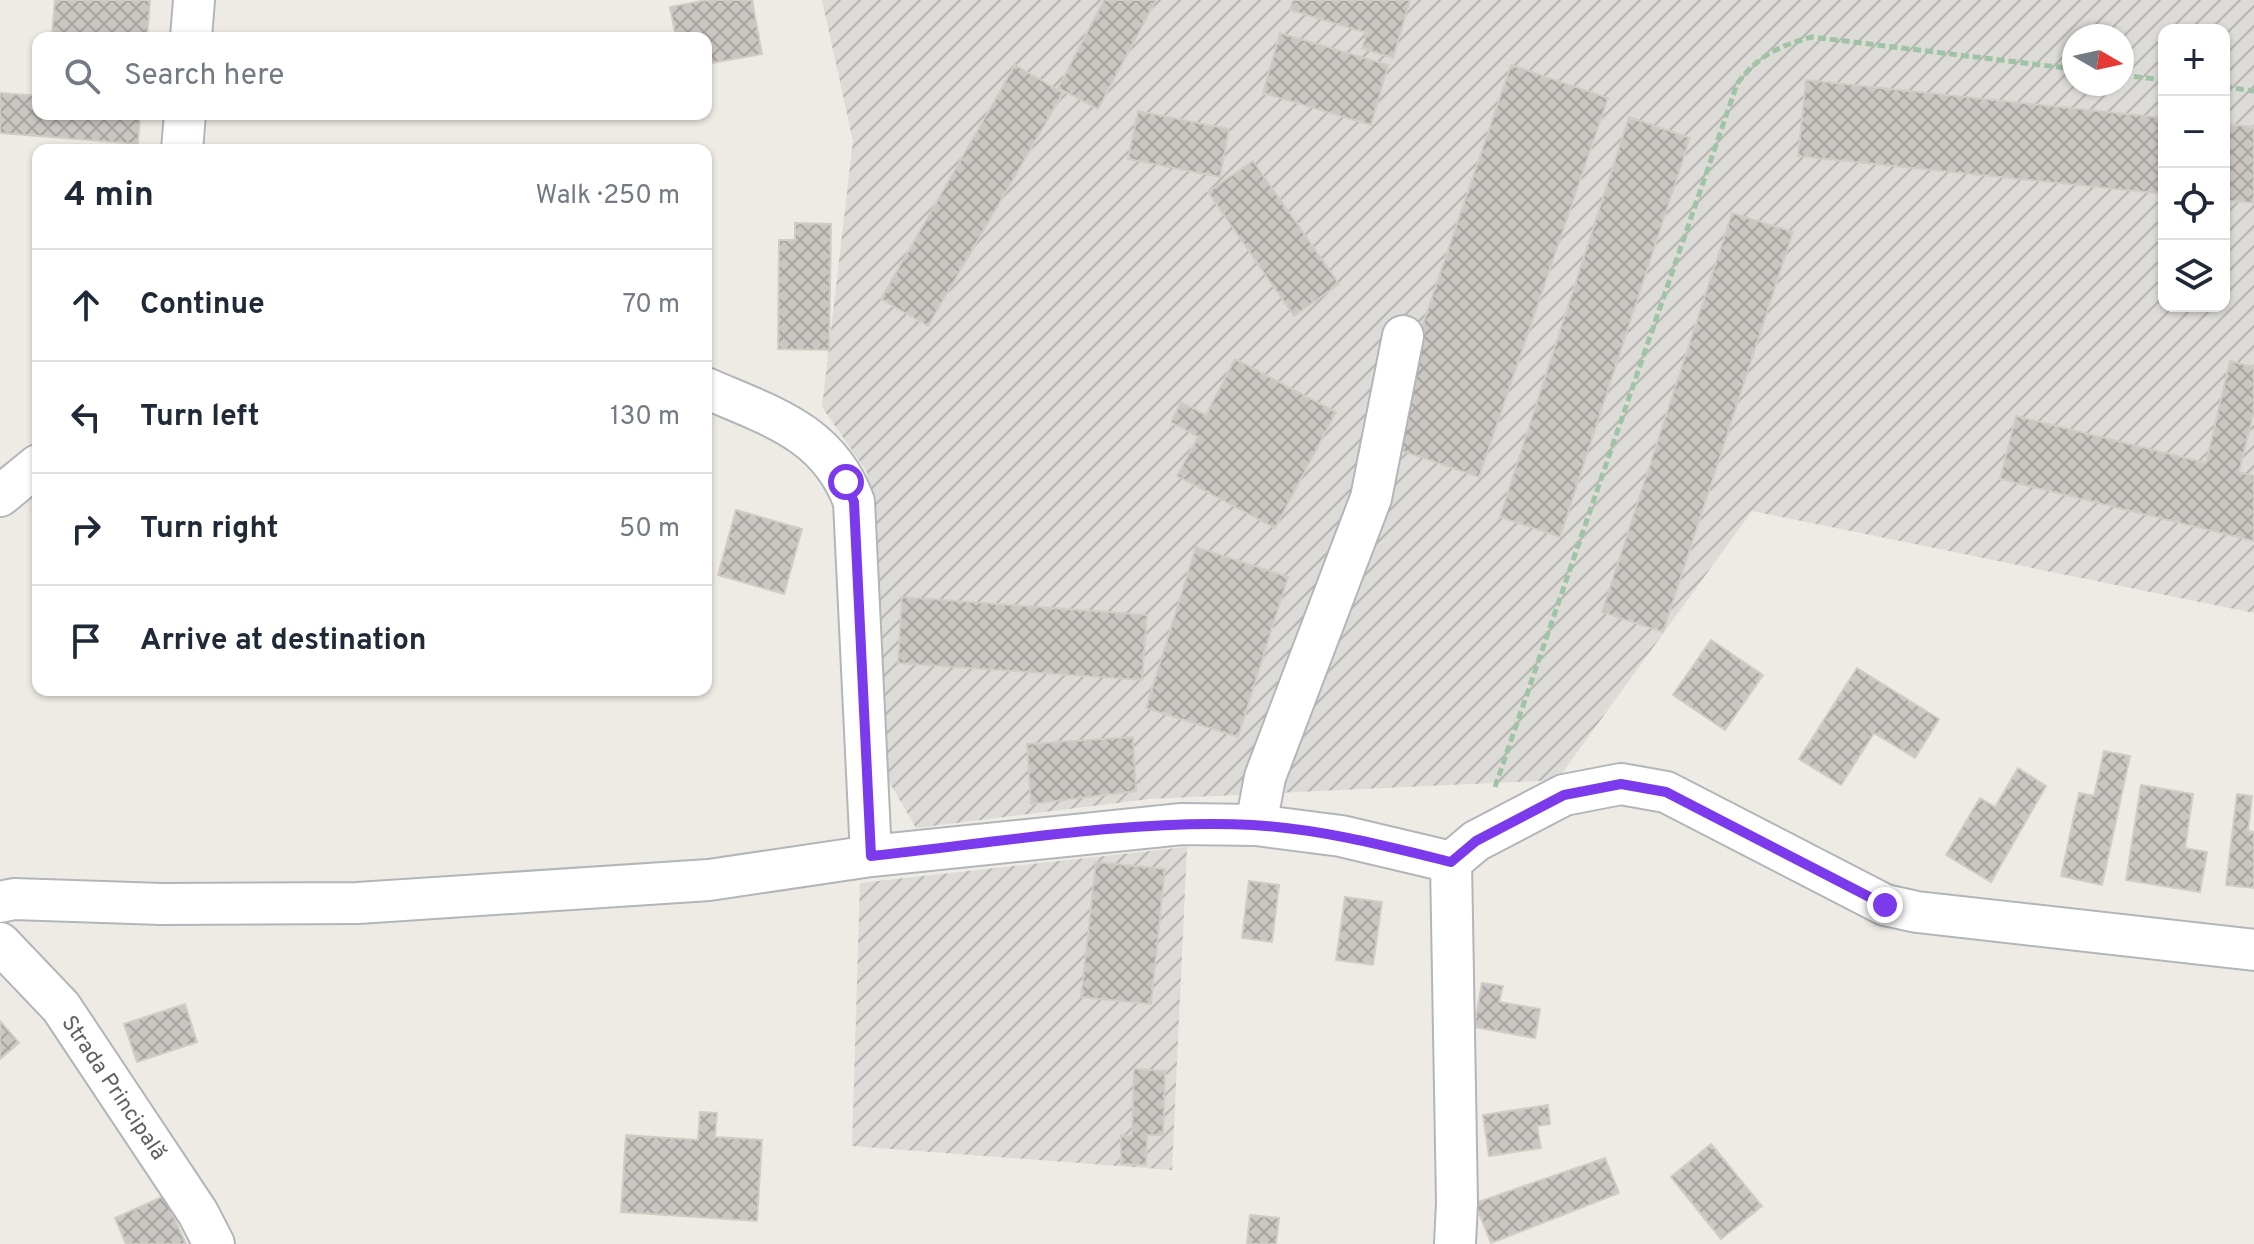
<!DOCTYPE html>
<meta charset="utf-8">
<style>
:root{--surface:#fff;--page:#f2f2f3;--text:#1f2937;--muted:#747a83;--line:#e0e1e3}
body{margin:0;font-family:Overpass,sans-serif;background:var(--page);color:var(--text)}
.controls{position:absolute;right:24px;top:24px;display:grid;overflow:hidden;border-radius:16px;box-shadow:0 2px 6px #0004}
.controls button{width:72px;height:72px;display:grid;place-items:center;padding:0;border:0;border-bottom:2px solid var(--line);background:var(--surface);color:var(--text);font:40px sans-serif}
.compass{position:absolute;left:2062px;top:24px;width:72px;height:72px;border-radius:50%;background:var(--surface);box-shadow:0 2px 6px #0004;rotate:99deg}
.stop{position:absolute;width:24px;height:24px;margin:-18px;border:6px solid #7c3aed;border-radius:50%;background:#fff}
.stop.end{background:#7c3aed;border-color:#fff;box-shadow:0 2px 8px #0008}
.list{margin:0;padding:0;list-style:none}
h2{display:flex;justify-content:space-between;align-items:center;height:104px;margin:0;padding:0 32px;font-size:34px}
h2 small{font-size:26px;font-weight:400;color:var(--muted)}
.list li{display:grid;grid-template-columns:52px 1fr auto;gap:24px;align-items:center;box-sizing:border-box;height:112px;padding:0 32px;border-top:2px solid var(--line)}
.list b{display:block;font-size:30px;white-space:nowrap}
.list em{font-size:26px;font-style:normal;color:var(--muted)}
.icon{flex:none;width:44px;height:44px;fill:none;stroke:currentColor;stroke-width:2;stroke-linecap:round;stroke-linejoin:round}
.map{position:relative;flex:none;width:2254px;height:1244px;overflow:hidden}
.search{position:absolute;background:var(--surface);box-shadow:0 2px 6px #0004;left:32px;top:32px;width:680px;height:88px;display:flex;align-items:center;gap:20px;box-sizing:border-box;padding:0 28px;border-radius:16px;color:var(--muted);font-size:30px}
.panel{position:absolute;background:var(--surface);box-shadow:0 2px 6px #0004;left:32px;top:144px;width:680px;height:552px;border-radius:16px}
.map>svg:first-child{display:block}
</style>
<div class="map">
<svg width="2254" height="1244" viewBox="0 0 2254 1244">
<defs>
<pattern id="industrial-furrows" width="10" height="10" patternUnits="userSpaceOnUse" patternTransform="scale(2)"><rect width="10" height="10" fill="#dddbd7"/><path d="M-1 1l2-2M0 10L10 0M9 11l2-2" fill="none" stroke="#b6b5b2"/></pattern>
<pattern id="building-cross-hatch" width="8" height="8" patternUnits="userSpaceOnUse" patternTransform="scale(2)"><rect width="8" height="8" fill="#cac6c2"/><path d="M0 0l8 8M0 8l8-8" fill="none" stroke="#a7a4a1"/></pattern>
</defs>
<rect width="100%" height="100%" fill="#eeebe5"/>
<!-- industrial -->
<path fill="url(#industrial-furrows)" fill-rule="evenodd" d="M822,0H2254V613L1752,511L1557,780L1149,799L916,828L888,780L867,472L822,407L853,141ZM2164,30H2224V306H2164ZM2074,36H2122V84H2074Z
M1187,847L1172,1170L852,1146L860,883Z"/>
<!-- building -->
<path fill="url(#building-cross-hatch)" stroke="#d2cdc4" stroke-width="2" d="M55,0H150L147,38H70L52,34Z
M707,0H752L762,54L706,64V38H676L670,7Z
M1104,0H1156L1098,109L1058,88Z
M1293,0H1410L1393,58L1362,48L1367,33L1290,10Z
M1280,33L1388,65L1371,125L1263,93Z
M1015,65L1063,93L928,326L881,299Z
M1511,65L1608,98L1479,477L1382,444Z
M1806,80L2164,118V194L1798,156Z
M0,93L38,96V114H140L138,144L0,133Z
M1138,111L1229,129L1220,177L1128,159Z
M1629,117L1690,138L1560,537L1500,517Z
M2224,124L2254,127V203L2224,200Z
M1253,161L1339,284L1294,316L1208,192Z
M1732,213L1793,232L1663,632L1602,612Z
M795,223L831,224L829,350L778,349L779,240H795Z
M1235,359L1336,412L1275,528L1177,476L1198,437L1171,422L1181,402L1206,415Z
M2230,361L2254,367V411L2239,472L2254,476V541L2000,479L2016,416L2206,463Z
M736,510L802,529L784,594L718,575Z
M1196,547L1288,577L1238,737L1146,708Z
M902,597L1147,615L1142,680L898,663Z
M1711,640L1763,675L1725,730L1673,695Z
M1857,668L1939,719L1915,758L1874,733L1841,785L1799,759Z
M1133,737L1136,791L1031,804L1027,744Z
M2104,751L2130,756L2102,885L2061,876L2079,793L2094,796Z
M2018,768L2046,786L1991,882L1946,855L1980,798L1995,807Z
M2141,785L2193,794L2185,848L2207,852L2200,892L2126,880Z
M2237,794L2252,796L2248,831L2254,832V888L2226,885Z
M1096,862L1165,869L1151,1004L1081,997Z
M1249,881L1279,885L1272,942L1242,938Z
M1345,897L1382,902L1373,965L1336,960Z
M1482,983L1503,986L1499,1002L1540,1009L1535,1038L1474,1027Z
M185,1004L197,1042L137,1062L124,1024Z
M0,1021L19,1043L0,1059Z
M1134,1069L1165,1071L1163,1135H1147L1146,1165L1121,1164V1135L1132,1136Z
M1548,1105L1550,1124L1537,1126L1541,1148L1489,1156L1483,1115Z
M700,1112L717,1113L715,1137L762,1140L757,1221L621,1212L626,1135L698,1140Z
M1711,1144L1762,1206L1721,1239L1671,1177Z
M1605,1158L1619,1193L1491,1243L1475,1203Z
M164,1196L186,1244H126L115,1218Z
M1250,1215L1279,1218L1276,1244H1247Z"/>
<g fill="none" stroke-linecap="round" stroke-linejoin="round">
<!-- minor casing -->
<g stroke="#b2b6b9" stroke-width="44">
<path id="minor" d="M191,38L194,0
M182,150L185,114
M706,388C769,416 828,431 854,502L871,856
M0,496L38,465
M1256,825L1265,777L1371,498L1403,336
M1451,862L1476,841L1564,795L1621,784L1666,792L1885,905L1917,912L2254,950
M1451,862L1457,1203L1455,1244
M0,902L14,899L162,904L358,903L709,880L871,856L1182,824L1256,825L1341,836L1451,862
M0,943L61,1007L198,1213L214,1244"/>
</g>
<!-- path -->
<path stroke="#9ec4a5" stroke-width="5" stroke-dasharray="8 4" stroke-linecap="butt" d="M2122,75L2164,80
M2224,87L2254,91
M1495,787L1737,84C1758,56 1778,46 1812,37L2074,69"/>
<!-- minor -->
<use href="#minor" stroke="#fff" stroke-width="40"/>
</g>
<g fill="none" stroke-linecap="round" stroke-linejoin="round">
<!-- route -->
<path stroke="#7c3aed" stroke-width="10" d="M846,482L854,502L871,856C994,843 1130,819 1253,825C1321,829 1386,846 1451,862L1476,841L1564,795L1621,784L1666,792L1885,905"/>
</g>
<g text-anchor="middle" stroke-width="7" stroke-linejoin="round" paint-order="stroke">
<!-- street labels -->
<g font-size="22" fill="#5d6164" stroke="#fff">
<text transform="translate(115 1087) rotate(56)" y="8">Strada Principală</text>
</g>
</g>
</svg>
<div class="controls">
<button>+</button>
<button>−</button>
<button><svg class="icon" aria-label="locate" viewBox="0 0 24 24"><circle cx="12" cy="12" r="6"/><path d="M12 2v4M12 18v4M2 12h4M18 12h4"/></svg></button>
<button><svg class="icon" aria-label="layers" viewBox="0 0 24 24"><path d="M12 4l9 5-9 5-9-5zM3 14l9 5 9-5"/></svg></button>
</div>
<svg class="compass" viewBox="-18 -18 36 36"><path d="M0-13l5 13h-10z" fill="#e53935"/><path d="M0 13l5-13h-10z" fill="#747a83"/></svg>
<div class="stop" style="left:846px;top:482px"></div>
<div class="stop end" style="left:1885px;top:905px"></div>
<div class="search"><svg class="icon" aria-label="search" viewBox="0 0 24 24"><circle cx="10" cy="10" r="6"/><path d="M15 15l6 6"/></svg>Search here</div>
<section class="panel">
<h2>4 min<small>Walk · 250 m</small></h2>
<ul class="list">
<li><svg class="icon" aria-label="ahead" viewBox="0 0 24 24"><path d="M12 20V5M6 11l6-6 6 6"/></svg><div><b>Continue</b></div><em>70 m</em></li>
<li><svg class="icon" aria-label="left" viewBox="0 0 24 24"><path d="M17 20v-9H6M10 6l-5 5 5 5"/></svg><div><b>Turn left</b></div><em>130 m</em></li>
<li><svg class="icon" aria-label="right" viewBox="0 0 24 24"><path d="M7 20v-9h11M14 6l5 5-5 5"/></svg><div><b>Turn right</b></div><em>50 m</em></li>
<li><svg class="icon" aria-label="arrive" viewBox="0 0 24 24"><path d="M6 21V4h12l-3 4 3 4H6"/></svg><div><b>Arrive at destination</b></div></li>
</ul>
</section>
</div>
